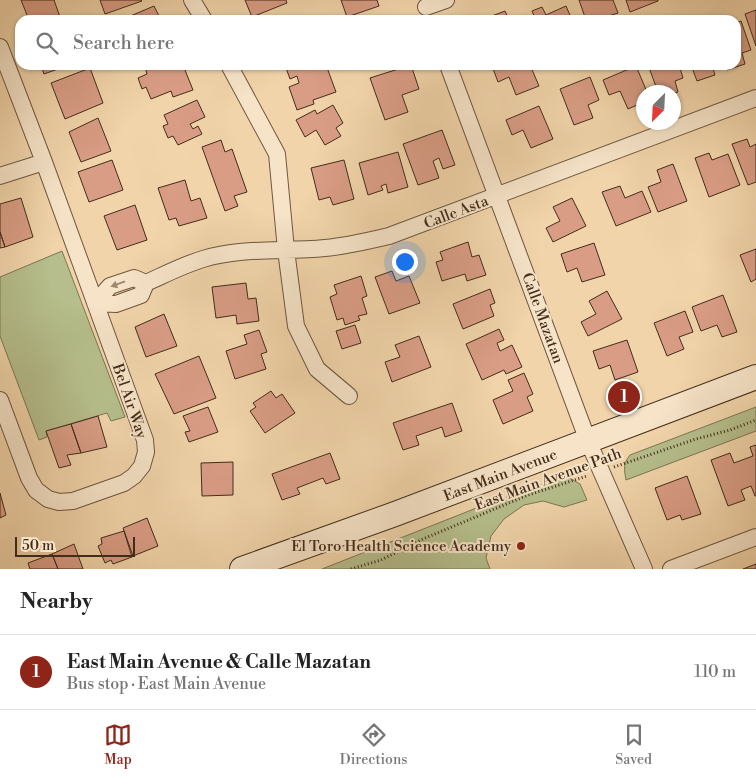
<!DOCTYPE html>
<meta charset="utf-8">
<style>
:root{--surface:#fff;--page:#f6f6f6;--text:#222;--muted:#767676;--line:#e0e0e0;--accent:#8f2418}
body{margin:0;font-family:"Libre Bodoni",serif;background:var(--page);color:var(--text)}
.compass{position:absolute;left:636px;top:85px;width:45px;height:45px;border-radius:50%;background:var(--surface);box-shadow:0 1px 4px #0004;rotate:204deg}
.scale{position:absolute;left:15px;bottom:12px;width:120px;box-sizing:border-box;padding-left:5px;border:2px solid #432d1a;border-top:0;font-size:14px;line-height:18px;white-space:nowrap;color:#432d1a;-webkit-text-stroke:4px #f6e3c8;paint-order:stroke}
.you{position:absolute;left:404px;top:261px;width:18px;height:18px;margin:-12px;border:4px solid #fff;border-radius:50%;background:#1a73e8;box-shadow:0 0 0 8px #1a73e833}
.badge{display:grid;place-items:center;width:32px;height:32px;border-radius:50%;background:var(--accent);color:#fff;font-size:16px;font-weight:700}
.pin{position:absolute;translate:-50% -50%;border:2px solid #fff;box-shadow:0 1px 5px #0006}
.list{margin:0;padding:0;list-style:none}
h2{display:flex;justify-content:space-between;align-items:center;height:65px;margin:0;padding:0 20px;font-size:21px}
h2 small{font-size:16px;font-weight:400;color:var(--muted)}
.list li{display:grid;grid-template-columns:32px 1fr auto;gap:15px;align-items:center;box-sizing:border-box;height:75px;padding:0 20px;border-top:1px solid var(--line)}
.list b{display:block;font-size:19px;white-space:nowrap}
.list p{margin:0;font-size:16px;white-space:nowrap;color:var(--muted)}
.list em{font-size:16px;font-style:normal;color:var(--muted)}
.icon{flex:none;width:28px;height:28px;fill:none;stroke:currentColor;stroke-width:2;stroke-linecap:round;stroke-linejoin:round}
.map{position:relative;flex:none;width:756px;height:569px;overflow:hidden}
.search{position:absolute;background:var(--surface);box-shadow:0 1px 4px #0004;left:15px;right:15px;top:15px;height:55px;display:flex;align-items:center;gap:12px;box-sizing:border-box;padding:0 18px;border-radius:15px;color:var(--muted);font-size:19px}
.sheet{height:140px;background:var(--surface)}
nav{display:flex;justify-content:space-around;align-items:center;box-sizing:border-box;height:70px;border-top:1px solid var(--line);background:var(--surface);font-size:14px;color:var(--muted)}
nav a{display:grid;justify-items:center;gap:2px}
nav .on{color:var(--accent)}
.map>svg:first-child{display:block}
</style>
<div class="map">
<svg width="756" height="569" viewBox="0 0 756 569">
<rect width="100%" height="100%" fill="#f1d4aa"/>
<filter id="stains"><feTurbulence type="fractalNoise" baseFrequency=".004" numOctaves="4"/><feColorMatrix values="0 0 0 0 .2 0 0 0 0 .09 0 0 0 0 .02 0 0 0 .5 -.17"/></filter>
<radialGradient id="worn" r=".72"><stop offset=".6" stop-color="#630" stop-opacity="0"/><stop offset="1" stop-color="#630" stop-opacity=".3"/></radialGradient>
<!-- green -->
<path fill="#b5be8c" stroke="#7c7653" d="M62,251L125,417L111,421L107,413L46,431L47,437L39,440L0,336V277Z
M756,407V431L626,480C624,469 623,464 630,455Z
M566,476L580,484L587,500L564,507L543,501L524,505L504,519L491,536L486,558L490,569H322L479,507Z"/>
<!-- building -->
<path fill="#d99d85" stroke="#432d1a" d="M21,0H54L61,20H29Z
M100,0H141L142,1L105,14Z
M245,0H286L287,3L252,17Z
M341,0H377L379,6L347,17Z
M579,0H613L618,13L596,20H586Z
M626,0H658V1L630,12Z
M154,6L161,20H121Z
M566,6L572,20H536L532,11L542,7L546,15Z
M756,10V46L745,14Z
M505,11L509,20H484V19Z
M292,16L293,20H280Z
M741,21L751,50L742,53L745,64L727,70L725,65H736V23Z
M41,65H69L44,74Z
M151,65H183L193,90L173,97L171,91L151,99L146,87L142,89L138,78L147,74L145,67Z
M295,65H326L336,92L313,100L314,104L297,110L289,87L299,83L297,76L290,79L286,68Z
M411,65L419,89L402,95L408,112L385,120L370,78Z
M495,65H530L539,86L516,95L509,77L498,82L492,66Z
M648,65H679L683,78L675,81L678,92L674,93L658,92Z
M691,65H712L715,75L697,81Z
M636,66L647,92H644V102L628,109L620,91L609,95L603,80Z
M90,68L103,103L65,119L51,83Z
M590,77L599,100L588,105L593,118L574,125L560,89Z
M197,100L205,117L190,124L193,129L198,126L202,134L178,145L173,136L168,138L163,126L168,124L164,115Z
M333,105L343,123L336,128L341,136L325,145L316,130L305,137L296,120L315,110L317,114Z
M539,106L553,139L531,148L523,130L512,135L506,120Z
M98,118L111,151L81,162L69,132Z
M442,130L455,165L443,169L439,158L433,161L439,178L418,185L403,144Z
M747,139L750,147L756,144V182L748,185L732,144Z
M221,140L225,152L232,149L247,192L234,196L238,206L225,211L202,147Z
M398,152L408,187L388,193L386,184L381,186L383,190L368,195L359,163Z
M709,153L712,160L728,154L740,185L709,197L695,158Z
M112,160L123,190L89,202L78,172Z
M344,160L354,199L333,205L330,197L319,200L311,168Z
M673,164L687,201L658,212L648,187L661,182L657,170Z
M185,180L191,201L200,198L207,218L179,226L176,218L169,220L158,188Z
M620,186L625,198L642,191L651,212L616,226L602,192Z
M21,198L33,237L5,247L0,232V204Z
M572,198L586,226L553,242L546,228L560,221L553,207Z
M135,205L147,240L117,250L104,216Z
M0,232L5,247L0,248Z
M468,242L472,257L479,255L486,275L467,281L465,274L442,281L436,262L443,260L440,252Z
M594,243L605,275L582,282L577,268L567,272L561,254Z
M756,249V279L751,282L740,255Z
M392,271L396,281L409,276L420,303L389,314L375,277Z
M361,276L367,296L362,298L367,314L358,316L360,320L345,325L343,318L337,320L330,297L337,294L334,285Z
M246,283L248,299L256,298L259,321L237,324L236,315L216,318L212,287Z
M490,289L495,303L490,305L494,316L463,329L453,304Z
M607,291L622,319L588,336L581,322L596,314L589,301Z
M723,295L737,332L722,337L717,325L701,331L692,307Z
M685,311L693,332L679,337L684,349L667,356L654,323Z
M164,314L177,346L146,357L135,327Z
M355,325L361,343L342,349L336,331Z
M499,329L504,340L497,343L500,351L512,345L522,367L506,374L504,370L482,380L466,344Z
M259,330L267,352L261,354L266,369L235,379L226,351L247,344L244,335Z
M419,336L431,367L392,382L385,362L400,357L395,345Z
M627,340L638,372L615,380L610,365L599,369L593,351Z
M199,356L216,398L174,414L155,374Z
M524,373L533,394L527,397L533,411L503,424L493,400L513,391L508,380Z
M271,391L276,398L282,394L295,413L265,433L250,411L256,407L253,403Z
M452,403L462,431L445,437L442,427L416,436L419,445L403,450L393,423Z
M208,407L218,432L189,442L185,432L190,431L183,416Z
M98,416L107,447L81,453L71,424Z
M71,424L81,453L67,455L71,465L59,468L46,431Z
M756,445V496H755L751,486L741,490L745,500L728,506L711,460L730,453L734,463L753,456L750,447Z
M330,453L340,479L326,484L323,478L297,488L300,494L282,500L272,474Z
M233,462V495L202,496L201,463Z
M687,476L701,514L682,520L680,515L667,520L655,488Z
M0,493L6,515L0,518Z
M147,518L158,546L133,556L123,528Z
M124,531L132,557L113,564L111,560L105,563L98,546L102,544L101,538Z
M74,544L83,569H58L52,554Z
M52,554L58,569H30L28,563Z
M756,564V569H743Z"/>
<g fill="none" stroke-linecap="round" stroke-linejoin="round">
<!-- street casing -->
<g stroke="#6e573e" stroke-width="18">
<path id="street" d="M192,0L204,20
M426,7L446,0
M0,47L44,162L145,440L146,452L142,466L134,476L124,483L73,501L59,502L48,499L36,490L29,478L0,400
M229,65L277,154L286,250L296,326L317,369L349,396
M448,65L588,441L644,569
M0,176L44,162
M95,303L116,304L141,295L146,283C164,275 183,265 203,259C242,247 284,252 325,248C347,246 368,241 389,236L756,98
M95,303L110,286L134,278L146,283
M671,569L756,537"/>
</g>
<!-- secondary casing -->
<g stroke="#432d1a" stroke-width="26">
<path id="secondary" d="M242,569L395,514L756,377"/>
</g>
<!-- path -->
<path stroke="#432d1a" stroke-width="3" stroke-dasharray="1 2.5" stroke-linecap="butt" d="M614,467L696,439L730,430L756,420
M351,569L381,560L423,539L528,495L587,476"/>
<!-- street -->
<use href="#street" stroke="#f6e3c8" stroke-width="16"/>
<!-- secondary -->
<use href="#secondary" stroke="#f6e3c8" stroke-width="24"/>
</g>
<!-- one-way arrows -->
<defs><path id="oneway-solid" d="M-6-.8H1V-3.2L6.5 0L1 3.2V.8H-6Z" transform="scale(1.25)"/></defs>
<use fill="#9c8871" href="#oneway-solid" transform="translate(118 284) rotate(160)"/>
<!-- markers -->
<circle fill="#8f2418" stroke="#f6e3c8" stroke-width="2" cx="521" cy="546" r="5"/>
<g text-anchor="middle" stroke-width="4" stroke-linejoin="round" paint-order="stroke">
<!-- street labels -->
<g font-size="15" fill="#432d1a" stroke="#f6e3c8">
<text transform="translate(456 212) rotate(-21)" y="5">Calle Asta</text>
<text transform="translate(543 318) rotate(70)" y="5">Calle Mazatan</text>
<text transform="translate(130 401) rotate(71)" y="5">Bel Air Way</text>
<text transform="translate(500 475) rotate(-21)" y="5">East Main Avenue</text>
<text transform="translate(548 479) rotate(-20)" y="5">East Main Avenue Path</text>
</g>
<!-- poi labels -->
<g font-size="15" fill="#432d1a" stroke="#f6e3c8" text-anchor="end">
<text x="511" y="551">El Toro Health Science Academy</text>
</g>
</g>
<rect width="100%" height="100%" filter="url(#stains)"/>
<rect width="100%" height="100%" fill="url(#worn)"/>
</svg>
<svg class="compass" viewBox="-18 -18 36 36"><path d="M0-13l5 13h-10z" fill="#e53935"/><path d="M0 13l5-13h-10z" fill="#767676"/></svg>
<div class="scale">50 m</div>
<div class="you"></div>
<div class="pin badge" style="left:624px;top:397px">1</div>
<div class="search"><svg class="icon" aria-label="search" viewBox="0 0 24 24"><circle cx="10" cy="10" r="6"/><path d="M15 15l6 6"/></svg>Search here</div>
</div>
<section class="sheet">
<h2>Nearby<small></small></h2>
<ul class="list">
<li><span class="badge">1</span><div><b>East Main Avenue &amp; Calle Mazatan</b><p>Bus stop · East Main Avenue</p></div><em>110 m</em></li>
</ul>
</section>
<nav>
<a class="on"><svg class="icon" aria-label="map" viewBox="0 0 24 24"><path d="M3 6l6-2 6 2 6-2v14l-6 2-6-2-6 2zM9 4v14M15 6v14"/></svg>Map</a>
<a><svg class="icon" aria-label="directions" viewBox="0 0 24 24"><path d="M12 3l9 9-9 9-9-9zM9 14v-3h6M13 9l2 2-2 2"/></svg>Directions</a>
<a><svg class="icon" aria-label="saved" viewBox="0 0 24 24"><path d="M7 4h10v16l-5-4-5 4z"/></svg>Saved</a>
</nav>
